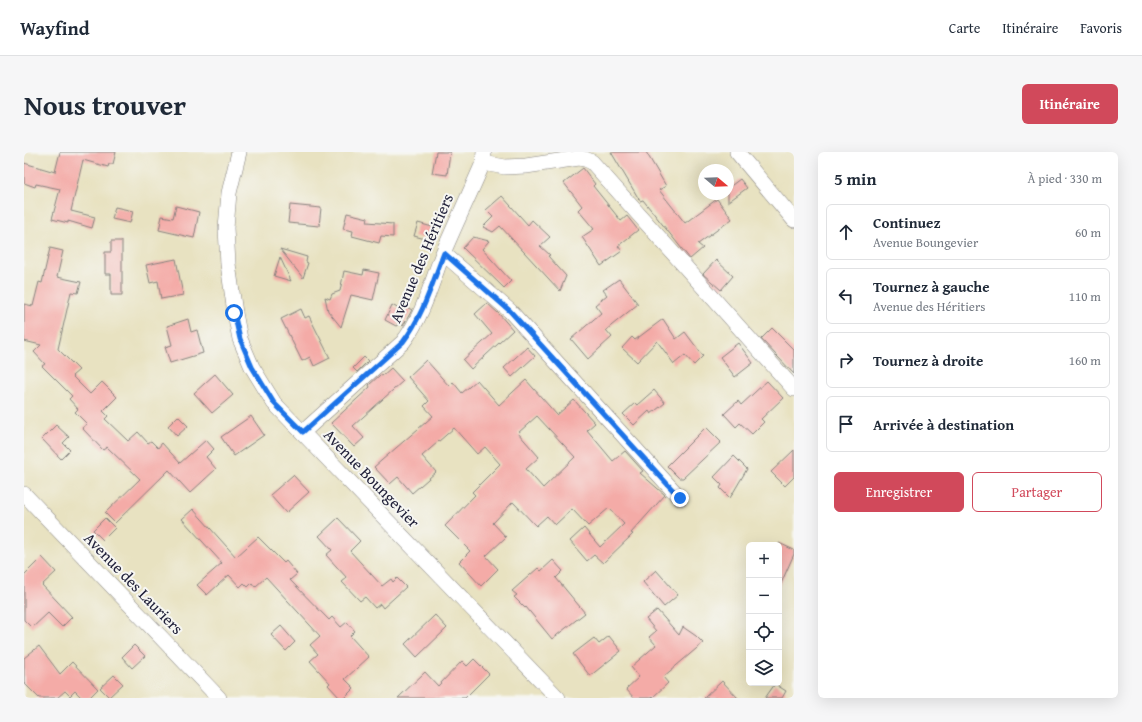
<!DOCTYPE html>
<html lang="fr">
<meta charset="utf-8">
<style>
:root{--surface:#fff;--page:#f6f6f7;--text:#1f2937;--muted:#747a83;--line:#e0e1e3;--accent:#d1495b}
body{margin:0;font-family:"Gentium Book Plus",serif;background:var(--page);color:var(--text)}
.controls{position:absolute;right:12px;bottom:12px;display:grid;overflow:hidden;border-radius:6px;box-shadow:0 4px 16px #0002}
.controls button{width:36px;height:36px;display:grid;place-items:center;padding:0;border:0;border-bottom:1px solid var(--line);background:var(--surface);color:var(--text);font:20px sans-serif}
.compass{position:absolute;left:674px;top:12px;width:36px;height:36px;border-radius:50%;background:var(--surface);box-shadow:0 4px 16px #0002;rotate:109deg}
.stop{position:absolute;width:12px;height:12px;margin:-9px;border:3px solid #1a73e8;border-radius:50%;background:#fff}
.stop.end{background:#1a73e8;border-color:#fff;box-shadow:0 1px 4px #0008}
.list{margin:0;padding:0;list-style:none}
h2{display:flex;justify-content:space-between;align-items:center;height:52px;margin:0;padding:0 16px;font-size:17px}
h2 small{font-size:13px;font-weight:400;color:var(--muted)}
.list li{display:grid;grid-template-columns:26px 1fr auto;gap:12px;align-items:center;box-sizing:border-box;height:56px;margin:0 8px 8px;padding:0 8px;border:1px solid var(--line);border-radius:6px}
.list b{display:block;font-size:15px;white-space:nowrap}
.list p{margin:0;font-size:13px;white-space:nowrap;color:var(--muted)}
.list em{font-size:13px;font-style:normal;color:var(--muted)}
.actions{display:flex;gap:8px;padding:12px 16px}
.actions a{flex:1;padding:9px 0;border:1px solid var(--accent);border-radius:6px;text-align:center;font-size:14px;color:var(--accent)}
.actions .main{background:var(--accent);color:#fff}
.icon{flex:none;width:22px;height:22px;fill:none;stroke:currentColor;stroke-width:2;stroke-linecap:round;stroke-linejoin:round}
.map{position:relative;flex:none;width:770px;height:546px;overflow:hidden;border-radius:6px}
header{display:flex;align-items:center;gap:24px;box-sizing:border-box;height:56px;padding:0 20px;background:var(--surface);border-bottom:1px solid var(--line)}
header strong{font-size:19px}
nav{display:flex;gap:22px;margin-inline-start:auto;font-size:14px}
.intro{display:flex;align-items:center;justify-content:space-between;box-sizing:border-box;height:96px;padding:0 24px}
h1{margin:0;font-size:28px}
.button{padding:10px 18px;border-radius:6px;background:var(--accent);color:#fff;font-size:14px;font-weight:700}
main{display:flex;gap:24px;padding:0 24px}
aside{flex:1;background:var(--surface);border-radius:6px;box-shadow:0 4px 16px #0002}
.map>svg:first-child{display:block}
</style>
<header>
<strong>Wayfind</strong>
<nav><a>Carte</a><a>Itinéraire</a><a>Favoris</a></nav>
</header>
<div class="intro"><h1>Nous trouver</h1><a class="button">Itinéraire</a></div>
<main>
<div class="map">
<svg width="770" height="546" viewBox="0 0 770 546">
<rect width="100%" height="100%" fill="#f6f6f2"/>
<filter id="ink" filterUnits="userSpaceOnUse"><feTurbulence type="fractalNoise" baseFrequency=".025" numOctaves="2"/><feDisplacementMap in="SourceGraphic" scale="8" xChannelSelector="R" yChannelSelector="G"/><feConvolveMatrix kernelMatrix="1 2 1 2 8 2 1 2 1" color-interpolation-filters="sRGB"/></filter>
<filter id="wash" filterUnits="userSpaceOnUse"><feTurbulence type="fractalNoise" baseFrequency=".012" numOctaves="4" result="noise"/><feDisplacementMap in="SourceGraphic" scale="16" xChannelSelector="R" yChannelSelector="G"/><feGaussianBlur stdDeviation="0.9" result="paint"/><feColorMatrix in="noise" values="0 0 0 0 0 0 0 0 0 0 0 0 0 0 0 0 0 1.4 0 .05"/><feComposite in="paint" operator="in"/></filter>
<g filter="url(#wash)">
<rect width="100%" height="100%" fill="#e8e2c1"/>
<g id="blocks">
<!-- building -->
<path fill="#f4aba7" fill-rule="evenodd" d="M36,0H92L89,12H85L84,15L59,8L47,59L71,65L68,76L44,69V71L28,67L36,37L12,32L11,35L0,31V11L31,20Z
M412,0H426L423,23L408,21Z
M587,0H622L642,34L635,38L661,71L693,47L708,67L674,92L679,96L666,107L619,48L616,49Z
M559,16L571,32L569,34L597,69L603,64L614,78L594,94L598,99L577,114L558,85L570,77L554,58L558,54L540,31Z
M716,27L723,36L704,50V36Z
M478,44L504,73L508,68L526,85L516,94L526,103L524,104L542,124L536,139L476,74L469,80L459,75L469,65L462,58Z
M266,53L297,56L295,74L264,71Z
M152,54L175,60L170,86L135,78L138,64L149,66Z
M91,55L109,59L106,71L88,67Z
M323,61L344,66L343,70L369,72V85L357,84L355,91L328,84L329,79L319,77Z
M394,71L412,76L409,89L390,84Z
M449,85L465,89L458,97L487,129L480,136L439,96Z
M87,89H98V143H87V122H81V100H87Z
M26,96L39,99L33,125L57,130L54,141L47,140L34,197L55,218L48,224L66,242L78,230L93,245L79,259L84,264L81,267L104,289L114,280L124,291L127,289L134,296L138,291L156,311L182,288L190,297L182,305L192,317L166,341L145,318L91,371L81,361L116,327L83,295L79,298L58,276L63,272L51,260L54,257L45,247L48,244L18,214L21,212L10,200L17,193L0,189V152L9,154L15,130L18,131Z
M256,97L283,105L282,110L284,111L279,126Z
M256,105L267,129L250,124Z
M152,107L159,143L137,147L134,129L126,131L122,113Z
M692,108L709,124L697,138L679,122Z
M340,118L355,121L349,148L327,143L317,175L304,159L301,145L306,147L308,142L316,139L320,119L339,123Z
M595,127L614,152L582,178L588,185L564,207L547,187L577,161L571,153L583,143L579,138Z
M463,151L475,162L489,178L447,217L439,208L468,182L451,162Z
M368,153L377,158L379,153L388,158L379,174L377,171L372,174L361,168Z
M277,157L281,166L285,164L306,206L290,214L286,205L278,209L257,167Z
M164,167L167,180L173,178L179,201L146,211L141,195L148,193L143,174Z
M639,167L652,187L661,180L679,204L670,213L661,203L650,212L633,189L613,210L598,196L608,185L611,188Z
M748,176L770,198V222L737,187Z
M714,191L729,211L711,225L696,205Z
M503,195L511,204L488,225L480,216Z
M340,205L344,209L333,220L329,216Z
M402,208L425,234L429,230L438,241L453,228L475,253L502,228L533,263L550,248L571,271L563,278L589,309L601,299L619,319L616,321L641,343L607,381L609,382L579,411L570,403L563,409L546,389L560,376L576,395L600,372L585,356L564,374L548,357L531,373L523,364L512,374L489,350L469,371L482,385L462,404L474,417L457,434L435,410L446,399L421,374L451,343L448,340L476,312L461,295L453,302L430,276L398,304L412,320L388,341L374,325L366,332L350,315L409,264L400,254L405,249L384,225ZM513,264L551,305L519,336L502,317L515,305L494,281Z
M367,216L379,229L329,274L340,286L330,295L307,271L346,235L345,233L356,223L358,224Z
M191,222L209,243L188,261L170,241Z
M743,229L759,246L737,267L740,270L728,282L716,271L712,275L700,262L714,249L717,253Z
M630,238L641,251L627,262L625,259L610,273L599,262L611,251L613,253Z
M154,264L164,274L153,284L144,274Z
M227,264L240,283L210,304L197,285Z
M32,273L45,285L39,291L46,298L37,307L18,287Z
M682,275L697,290L659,326H655L643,314Z
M770,298V325L761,334L747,320Z
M710,304L723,317L706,346L696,336L698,333L690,325Z
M269,323L285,340L262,361L246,343Z
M169,357L212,405L234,385L260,411L262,409L273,422L266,428L305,468L308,465L317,475L323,470L331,479L326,484L345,505L321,527L330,536L320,546H316L304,533L306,531L286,509L294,502L286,493L296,484L242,425L231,435L228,431L224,435L220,431L216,435L205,423L183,443L173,433L198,411L158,367Z
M81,366L91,376L79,388L69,378Z
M314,366L336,389L326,399L358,434L367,427L369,430L373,426L382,435L359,456L356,452L351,456L341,445L336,449L318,430L323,426L302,403L308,398L295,384Z
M755,391L770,398V402L755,436Z
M18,405L32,420L18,433L48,465L38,475L24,461L8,476L0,468V423Z
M529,408L539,419L532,426L561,461L528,487L502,455L501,456L490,445L493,443L488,439L514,416L517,419Z
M632,418L654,443L640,455L619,430Z
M633,458L655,483L659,475L672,484L679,491L639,525L644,531L628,546H610L602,537L615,525L607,515L632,493L625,485L632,479L622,467Z
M411,463L423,476L393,505L381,492Z
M257,474L271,490L262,499L247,483Z
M585,484L597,499L566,524L549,502L570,486L575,492Z
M110,493L121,504L108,516L98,505Z
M15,494L36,522L48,510L74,537L65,546H58L51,539L46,544L41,539L33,546H15L0,531V506Z
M450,507L465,522L441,546H374L401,520L414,534L438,509L443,514Z
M90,523L99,532L85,545L76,536Z
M698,529L714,546H680Z
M751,532L762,539L758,546H741Z"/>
</g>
</g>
<g filter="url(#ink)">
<use href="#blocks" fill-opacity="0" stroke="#85827e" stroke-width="1"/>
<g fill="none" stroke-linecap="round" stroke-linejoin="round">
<!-- minor casing -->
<g stroke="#85827e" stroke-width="16">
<path id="minor" d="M215,0L205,41L202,76L204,112L211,161L216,187L228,215L250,251L534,546
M713,0L770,68
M459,11L481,15L502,14L555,6L561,7L568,10L770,237
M419,101L486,159L656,346
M279,280L379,190C399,164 407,132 419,101C432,71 446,41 459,11L460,0
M0,342L195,546"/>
</g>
<!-- minor -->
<use href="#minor" stroke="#fff" stroke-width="15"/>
</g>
</g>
<g fill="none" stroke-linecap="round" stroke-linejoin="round" filter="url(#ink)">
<!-- route -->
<path stroke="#1a73e8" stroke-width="5" d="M210,161L216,187L228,215L250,251L279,280L379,190C399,164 408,132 420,101L486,159L656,346"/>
</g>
<g text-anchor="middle" stroke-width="4" stroke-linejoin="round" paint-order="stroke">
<!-- street labels -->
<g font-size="16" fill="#22223b" stroke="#f6f6f2">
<text transform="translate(397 106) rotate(-67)" y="6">Avenue des Héritiers</text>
<text transform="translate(348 326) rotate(46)" y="6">Avenue Boungevier</text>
<text transform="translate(110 431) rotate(46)" y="6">Avenue des Lauriers</text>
</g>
</g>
</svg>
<div class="controls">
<button>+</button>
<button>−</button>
<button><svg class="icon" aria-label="locate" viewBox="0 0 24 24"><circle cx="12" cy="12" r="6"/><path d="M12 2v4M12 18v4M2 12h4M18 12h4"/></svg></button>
<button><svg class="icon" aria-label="layers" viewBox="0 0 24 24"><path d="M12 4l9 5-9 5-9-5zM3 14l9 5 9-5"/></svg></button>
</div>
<svg class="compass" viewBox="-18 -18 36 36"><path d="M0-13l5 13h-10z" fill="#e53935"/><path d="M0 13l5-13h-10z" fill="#747a83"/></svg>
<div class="stop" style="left:210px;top:161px"></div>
<div class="stop end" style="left:656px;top:346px"></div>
</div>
<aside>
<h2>5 min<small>À pied · 330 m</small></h2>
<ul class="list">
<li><svg class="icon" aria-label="ahead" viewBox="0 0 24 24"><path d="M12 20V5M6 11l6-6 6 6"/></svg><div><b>Continuez</b><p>Avenue Boungevier</p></div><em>60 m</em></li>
<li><svg class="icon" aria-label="left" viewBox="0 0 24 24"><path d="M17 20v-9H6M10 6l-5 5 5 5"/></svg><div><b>Tournez à gauche</b><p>Avenue des Héritiers</p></div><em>110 m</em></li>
<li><svg class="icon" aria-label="right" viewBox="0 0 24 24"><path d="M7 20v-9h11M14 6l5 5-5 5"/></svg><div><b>Tournez à droite</b></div><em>160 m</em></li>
<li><svg class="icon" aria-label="arrive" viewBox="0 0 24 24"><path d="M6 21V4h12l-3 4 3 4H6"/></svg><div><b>Arrivée à destination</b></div></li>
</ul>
<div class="actions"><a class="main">Enregistrer</a><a>Partager</a></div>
</aside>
</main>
